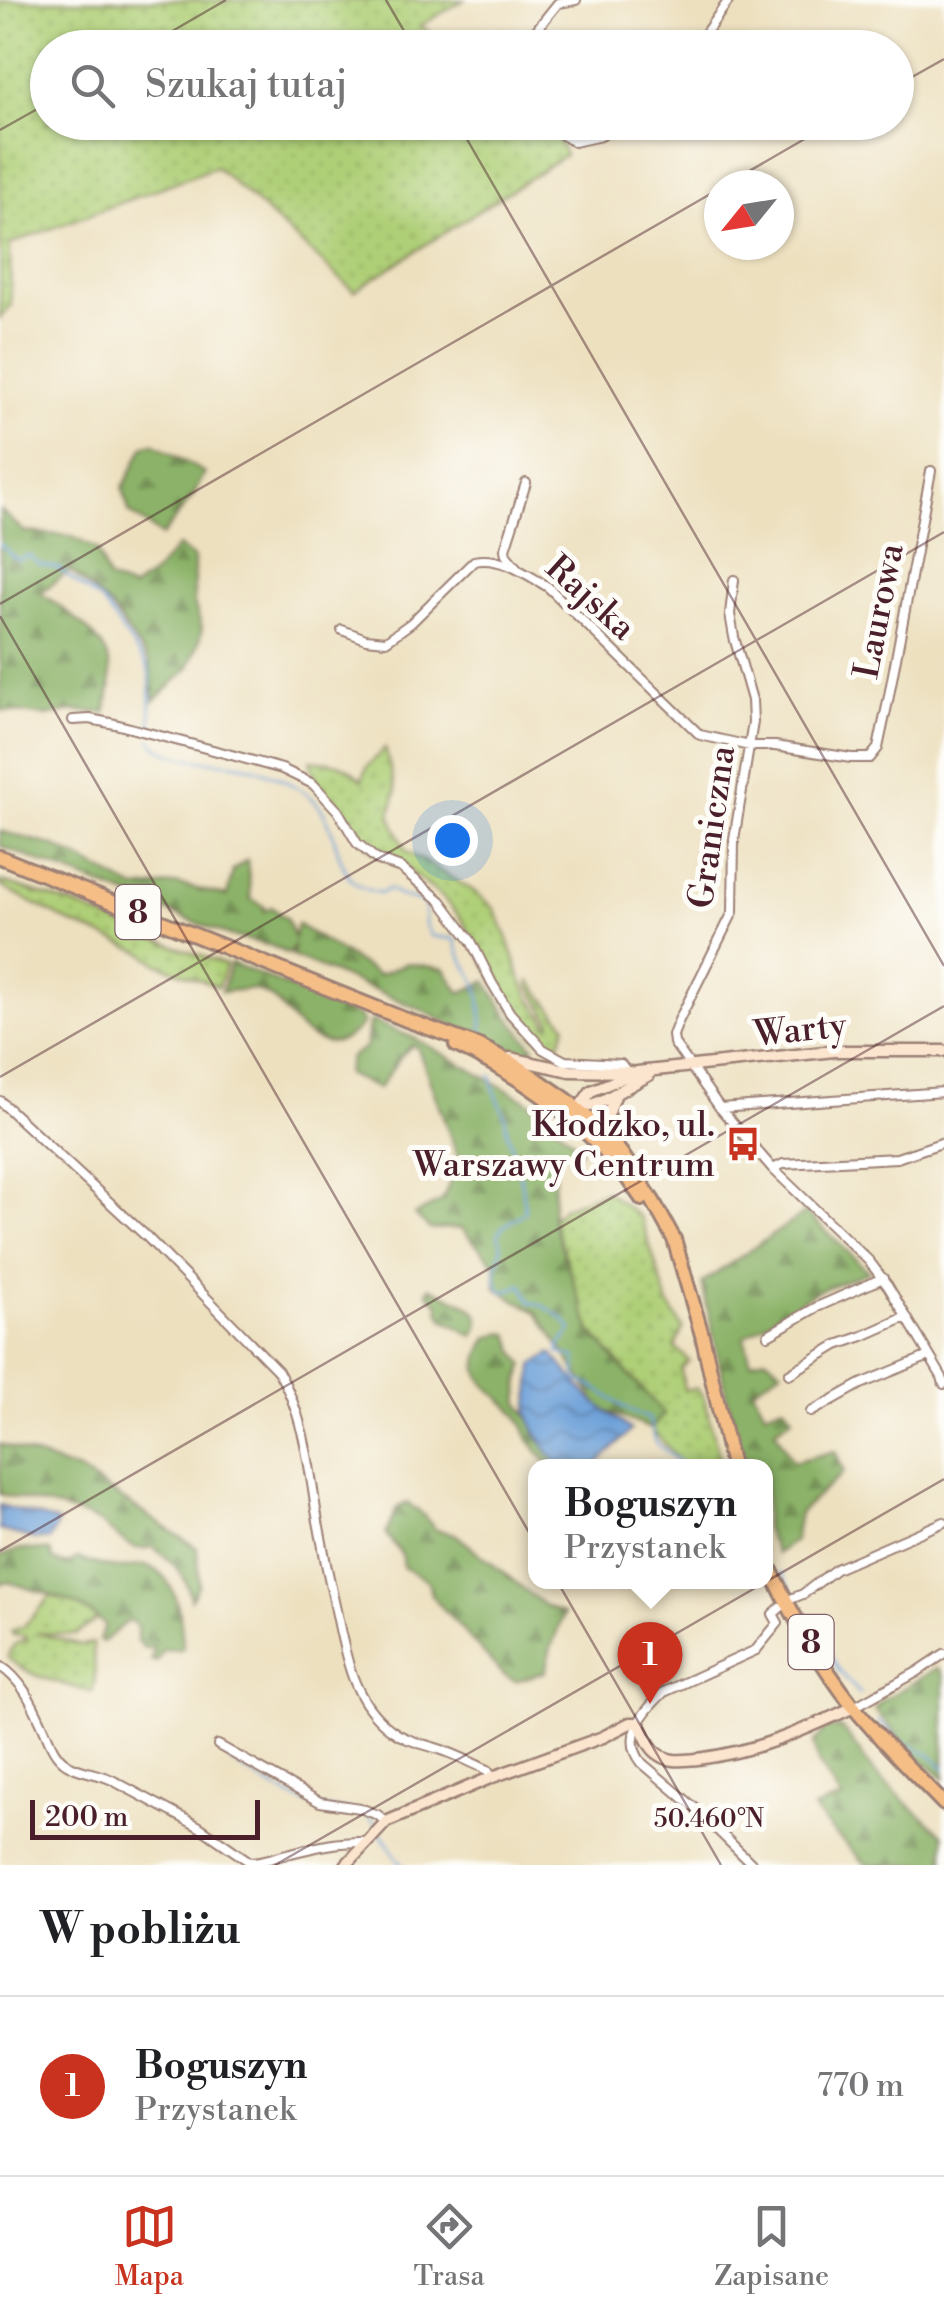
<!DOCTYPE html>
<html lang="pl">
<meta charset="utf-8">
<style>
:root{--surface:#fff;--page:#f2f2f2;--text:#202124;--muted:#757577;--line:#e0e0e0;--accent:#c8321e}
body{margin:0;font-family:"Libre Bodoni",serif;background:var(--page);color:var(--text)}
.compass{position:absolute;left:704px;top:170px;width:90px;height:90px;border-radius:50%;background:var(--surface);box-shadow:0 2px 8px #0004;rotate:240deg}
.scale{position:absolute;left:30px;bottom:25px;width:230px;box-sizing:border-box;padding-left:10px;border:5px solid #4a1f2b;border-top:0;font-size:28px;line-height:35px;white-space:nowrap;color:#4a1f2b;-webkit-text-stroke:8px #fdfcf7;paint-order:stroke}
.you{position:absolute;left:452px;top:840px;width:35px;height:35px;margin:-25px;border:8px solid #fff;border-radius:50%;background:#1a73e8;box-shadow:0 0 0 15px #1a73e833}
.badge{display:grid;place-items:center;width:65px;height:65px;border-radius:50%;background:var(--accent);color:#fff;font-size:32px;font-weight:700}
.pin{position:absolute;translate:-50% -82px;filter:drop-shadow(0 2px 5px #0008)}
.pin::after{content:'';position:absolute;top:52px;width:35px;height:30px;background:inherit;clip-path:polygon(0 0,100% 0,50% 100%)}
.popup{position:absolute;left:528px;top:1459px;width:245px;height:130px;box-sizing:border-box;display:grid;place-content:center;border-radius:20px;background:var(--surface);filter:drop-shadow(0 2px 8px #0005);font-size:32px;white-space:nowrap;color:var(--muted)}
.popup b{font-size:38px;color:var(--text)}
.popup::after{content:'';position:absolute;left:50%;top:100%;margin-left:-20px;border:20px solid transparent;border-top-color:var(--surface)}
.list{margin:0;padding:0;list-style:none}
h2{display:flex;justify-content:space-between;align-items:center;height:130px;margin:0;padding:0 40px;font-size:42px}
h2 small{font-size:32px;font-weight:400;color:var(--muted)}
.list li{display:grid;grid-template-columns:65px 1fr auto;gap:30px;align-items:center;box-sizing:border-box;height:180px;padding:0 40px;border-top:2px solid var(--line)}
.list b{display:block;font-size:38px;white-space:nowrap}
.list p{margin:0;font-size:32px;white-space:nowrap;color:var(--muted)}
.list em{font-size:32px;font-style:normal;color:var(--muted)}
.icon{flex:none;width:55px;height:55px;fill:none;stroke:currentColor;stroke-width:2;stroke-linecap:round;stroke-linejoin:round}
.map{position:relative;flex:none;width:944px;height:1865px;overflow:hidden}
.search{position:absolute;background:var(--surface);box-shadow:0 2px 8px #0004;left:30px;right:30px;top:30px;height:110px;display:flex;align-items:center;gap:25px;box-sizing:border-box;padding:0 35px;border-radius:55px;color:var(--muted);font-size:38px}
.sheet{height:310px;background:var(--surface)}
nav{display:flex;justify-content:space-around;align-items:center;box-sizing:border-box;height:140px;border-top:2px solid var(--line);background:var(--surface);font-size:28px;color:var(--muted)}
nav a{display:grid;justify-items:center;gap:5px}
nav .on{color:var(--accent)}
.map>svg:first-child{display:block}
</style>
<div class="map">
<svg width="944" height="1865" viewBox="0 0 944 1865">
<defs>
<pattern id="grass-dots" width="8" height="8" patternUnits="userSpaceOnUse" patternTransform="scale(2.5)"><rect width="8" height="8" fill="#afcf77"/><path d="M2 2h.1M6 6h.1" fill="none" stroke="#98b167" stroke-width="1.8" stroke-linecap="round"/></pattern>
<pattern id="forest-firs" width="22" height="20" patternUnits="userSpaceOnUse" patternTransform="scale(2.5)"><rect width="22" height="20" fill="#8bb268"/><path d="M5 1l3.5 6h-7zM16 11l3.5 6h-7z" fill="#749056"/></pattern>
<pattern id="water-waves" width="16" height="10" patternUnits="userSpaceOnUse" patternTransform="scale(2.5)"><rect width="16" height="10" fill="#6da0d8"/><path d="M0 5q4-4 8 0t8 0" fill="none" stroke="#5c82af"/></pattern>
</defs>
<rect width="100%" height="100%" fill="#fdfcf7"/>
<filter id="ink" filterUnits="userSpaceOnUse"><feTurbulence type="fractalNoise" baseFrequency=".01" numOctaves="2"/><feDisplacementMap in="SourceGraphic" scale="20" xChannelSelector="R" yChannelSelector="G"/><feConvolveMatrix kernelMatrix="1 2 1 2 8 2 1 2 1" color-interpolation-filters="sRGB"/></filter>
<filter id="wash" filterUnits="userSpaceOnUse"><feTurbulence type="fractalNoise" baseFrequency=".0048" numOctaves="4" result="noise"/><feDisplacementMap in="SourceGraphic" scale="40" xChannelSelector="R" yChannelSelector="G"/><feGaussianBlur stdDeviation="2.25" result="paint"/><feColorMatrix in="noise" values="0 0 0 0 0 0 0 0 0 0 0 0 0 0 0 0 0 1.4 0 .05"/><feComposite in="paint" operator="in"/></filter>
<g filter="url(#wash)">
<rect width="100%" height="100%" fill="#ede0bf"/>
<!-- grass -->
<path fill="url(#grass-dots)" stroke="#7c7751" stroke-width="2.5" d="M0,0H464L420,26L455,47L48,48V122L546,123L555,132L565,155L354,291L216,167L10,244L11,305L0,318Z
M385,748L396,792L390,815L406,851L474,891L495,909L508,939L521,979L532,1001L550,1026L551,1021L529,986L530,981L566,1025L557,1050L533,1035L513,1011L494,981L463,921L443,898L403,866L377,855L361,839L342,809L315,781L310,760C335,762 343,762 362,780L367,767Z
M0,881L75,905L142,934L226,965L218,987L158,964L142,952L75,925L0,886Z
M606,1191L641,1218L668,1303L683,1328L675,1347L689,1361L681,1369L684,1390L697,1388L704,1398L722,1466H681L670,1450L651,1429L664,1414L591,1332L552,1219L564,1207Z
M51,1596L72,1602L98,1619L75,1635L37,1633L81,1645L93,1643C93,1660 98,1676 92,1692C64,1684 30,1678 8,1658C11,1645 15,1642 28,1640L23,1636L13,1635L11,1631L23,1627Z"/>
<!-- forest -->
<path fill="url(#forest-firs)" stroke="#6a684a" stroke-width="2.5" d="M153,443L205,473L194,494L162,536L129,512L123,488L144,446Z
M0,510L25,532L71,536L97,550L108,579L132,589L154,573L178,546L194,558V603L202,628L199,642L188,669L154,701L149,662L111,608L70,570L41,593C60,606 102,636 108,658C113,677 110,694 105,713L72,711L46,716L0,710Z
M0,831L55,846L136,889L177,884L227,896L233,870L247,860L251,899L264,906V911L271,907L286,918L294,938L297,924L378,975L407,963L445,969L460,993L486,981L508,1016L534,1048L527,1052L489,1043L413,1006L292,956L294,945L289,954L272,946L228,935L0,846Z
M231,963L359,1016L363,1023C341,1050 320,1048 295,1024C283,1012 278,999 261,992C250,987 233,991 221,992Z
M372,1021L416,1039L531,1103L581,1148L579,1153L566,1152L558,1148L550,1155L555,1172L552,1219L591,1332L664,1414L651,1429L600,1408L538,1313L496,1288V1265L461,1228L430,1229L414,1215L442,1201L459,1160L418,1049L412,1045L402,1055L378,1089L346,1074L350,1057L366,1047L369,1024Z
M806,1212L869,1272L817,1291L744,1337L751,1362L765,1357L782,1370L753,1389L765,1412L784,1405L793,1417L775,1430L793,1462L835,1451L844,1472L799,1513L794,1541L776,1554L765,1528V1466H742L702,1283Z
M430,1287C449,1299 496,1306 473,1336L444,1319L439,1311V1304L427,1292Z
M502,1333L509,1334L515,1352L524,1364L519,1384L520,1404L561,1466H551C544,1459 536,1451 531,1442C526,1433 522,1422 516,1414C492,1386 461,1380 488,1338Z
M0,1444L79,1471L197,1548L199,1584L191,1599C184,1569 175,1565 152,1546C131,1556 116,1533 98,1522C80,1511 24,1500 0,1494Z
M407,1503L422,1514L436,1530L455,1534L544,1605L564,1614L551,1647L545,1672L516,1681L503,1675L431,1595L428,1581L403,1567V1557L386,1534L397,1508Z
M21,1549L50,1551L53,1560L63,1564L71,1563L77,1558C91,1563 108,1568 123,1568C131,1568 138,1564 146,1566C177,1573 182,1621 183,1647L181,1649L163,1650L156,1662L151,1660L154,1648H144L137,1641V1626L129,1620L103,1642L99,1640L105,1625C79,1599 42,1593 8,1582L0,1584V1556Z
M937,1668L941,1671L944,1679V1779L915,1755L874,1709L882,1701Z
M840,1727C854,1740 861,1757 874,1771C895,1794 920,1814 944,1835V1865H867L830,1829L813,1809L842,1799L818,1763L814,1743L825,1730Z"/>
<!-- water -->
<path fill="url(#water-waves)" stroke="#5c6082" stroke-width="2.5" d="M552,1353L591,1399L631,1430L596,1466H558L538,1437L528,1413L533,1365Z
M0,1505L58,1522L50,1540L34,1539L0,1530Z"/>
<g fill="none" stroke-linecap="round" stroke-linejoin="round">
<!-- stream -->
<path stroke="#6da0d8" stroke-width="2.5" d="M0,544L12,556L19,560L28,555L39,564L59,569L103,603L147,666L150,676L151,729
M151,739C164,763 222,760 247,766C266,771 287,781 304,792C338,814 331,854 352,880C359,888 370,891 380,893L389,889L400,896L425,903V924L431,936L455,939C458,959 470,967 477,985C483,1001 481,1020 483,1036
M491,1075L493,1087L505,1116L507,1132L519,1168L525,1211C519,1218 502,1224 499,1232C497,1239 502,1241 501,1248C500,1270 490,1263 499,1289L504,1292L522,1285L530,1302C548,1306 562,1316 572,1330L559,1347V1353L576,1358V1380L596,1388L623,1407L649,1419L656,1443L684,1466
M780,1573H782L793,1595
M797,1601L840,1672L860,1694
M878,1721L898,1739L931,1756L944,1768
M229,1760C258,1780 289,1799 323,1808C343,1813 362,1806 375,1824
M380,1833L402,1865"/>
</g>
</g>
<g filter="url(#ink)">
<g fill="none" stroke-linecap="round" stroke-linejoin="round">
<!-- street casing -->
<g stroke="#9c8075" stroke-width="12">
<path id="street" d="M522,48L558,3L576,0
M695,48L729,0
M549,122L558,132L574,142L601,136L622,122
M516,567L506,555L505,549L526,483
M734,580L730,614L734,637L752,700L753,722L734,840L733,912L679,1020L673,1035L674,1043L720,1108L773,1169L869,1261L888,1286L942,1377L944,1384
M342,630L366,639L386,641L411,623L474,561C500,555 526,574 548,587L700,735L750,746H775L851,758H870L878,748L888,701L931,471
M73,720L90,719L115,724L228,754L282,769L313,784L338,811L357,843L376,859L401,868L441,901L471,941L492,983L510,1013L543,1049L565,1061L621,1064L627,1072
M0,1101L147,1237L278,1371C303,1412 309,1464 316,1510C322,1545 329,1580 337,1615C346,1658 353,1701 390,1729C405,1741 421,1743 439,1749C455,1754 472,1763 488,1770L490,1778
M720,1108L944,1092
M773,1169L783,1164L897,1158L944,1142
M768,1335L817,1307L883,1278
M789,1374L837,1345L863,1336L906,1317
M811,1412L861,1384L929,1356
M793,1598L803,1594L836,1569L944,1522
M0,1666C23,1680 34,1707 45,1731C50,1743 55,1757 67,1764C79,1772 98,1773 112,1780L198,1826L250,1862C265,1862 277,1856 291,1853C313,1847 341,1841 365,1842
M854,1707L917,1672L944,1654
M218,1745L320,1802L360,1808L378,1815L386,1822
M753,1865L695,1808L642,1763C621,1737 643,1712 664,1692L756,1650L778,1623L773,1614L781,1607"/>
</g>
<!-- secondary casing -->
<g stroke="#9c8075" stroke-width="15">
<path id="secondary" d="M510,1058L570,1071L631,1072
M579,1110L602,1101L649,1075
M574,1115L591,1091L637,1072L834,1051H944
M609,1138L608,1115L615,1096
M346,1865L386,1822L490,1778L603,1737L630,1723H639C645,1734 649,1749 660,1755C672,1763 685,1760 698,1759C758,1751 800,1732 854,1707"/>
</g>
<!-- highway casing -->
<g stroke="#9c8075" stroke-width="18">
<path id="highway" d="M0,857L404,1019L481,1047L516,1065L567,1100L600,1129L621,1153L653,1201L674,1239L702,1335L732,1466
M456,1045C530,1080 596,1129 642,1199
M765,1558C789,1610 818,1661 853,1706C881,1741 913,1772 944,1804"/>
</g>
<!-- street -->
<use href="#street" stroke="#fff" stroke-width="8"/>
<!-- secondary -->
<use href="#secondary" stroke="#fbe5cf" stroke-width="10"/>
<!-- highway -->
<use href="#highway" stroke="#f6be87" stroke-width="12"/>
</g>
</g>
<!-- ticks -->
<path fill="none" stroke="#4a1f2b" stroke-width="2.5" stroke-opacity="0.45" d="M386,0L414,48M143,48L226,0M896,86L944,59M457,122L944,966M0,130L48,103M725,185L834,122M0,604L719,189M0,616L721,1865M0,1077L944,532M0,1551L944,1006M275,1865L944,1479"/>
<!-- icons -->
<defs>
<g id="bus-bare" transform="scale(2.7)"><path d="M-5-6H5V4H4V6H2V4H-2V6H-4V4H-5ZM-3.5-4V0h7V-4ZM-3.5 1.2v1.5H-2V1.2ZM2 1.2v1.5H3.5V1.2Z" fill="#c8321e" stroke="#fdfcf7" stroke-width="2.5" paint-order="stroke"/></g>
</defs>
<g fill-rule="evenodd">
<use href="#bus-bare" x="743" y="1144"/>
</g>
<g text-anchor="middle" stroke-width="10" stroke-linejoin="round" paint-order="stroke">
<!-- shield labels -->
<g fill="#fdfcf7" stroke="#806168" stroke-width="2.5">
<rect x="115.5" y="885" width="45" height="54" rx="8"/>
<rect x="788.5" y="1615" width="45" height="54" rx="8"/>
</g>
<g font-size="32" font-weight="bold" fill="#4a1f2b">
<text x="138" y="923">8</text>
<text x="811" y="1653">8</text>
</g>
<!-- street labels -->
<g font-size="35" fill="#4a1f2b" stroke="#fdfcf7">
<text transform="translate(591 597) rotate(42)" y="12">Rajska</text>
<text transform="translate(878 611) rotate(-79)" y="12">Laurowa</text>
<text transform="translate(711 827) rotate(-82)" y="12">Graniczna</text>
<text transform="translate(800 1029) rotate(-6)" y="12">Warty</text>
</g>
<!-- poi labels -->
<g font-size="35" fill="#4a1f2b" stroke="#fdfcf7" text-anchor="end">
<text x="715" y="1136">Kłodzko, ul.<tspan x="715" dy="40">Warszawy Centrum</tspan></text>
</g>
</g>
<g font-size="25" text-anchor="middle" fill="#4a1f2b" stroke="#fdfcf7" stroke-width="10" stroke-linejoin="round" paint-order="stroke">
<text x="709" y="1827">50.460°N</text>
</g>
</svg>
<svg class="compass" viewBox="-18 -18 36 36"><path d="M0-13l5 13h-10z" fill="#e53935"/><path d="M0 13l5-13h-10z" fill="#757577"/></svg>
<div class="scale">200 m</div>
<div class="you"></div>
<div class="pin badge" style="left:650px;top:1704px">1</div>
<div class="popup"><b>Boguszyn</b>Przystanek</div>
<div class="search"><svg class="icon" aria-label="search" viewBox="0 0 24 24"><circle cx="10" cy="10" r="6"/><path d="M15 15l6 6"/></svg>Szukaj tutaj</div>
</div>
<section class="sheet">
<h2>W pobliżu<small></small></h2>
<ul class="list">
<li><span class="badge">1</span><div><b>Boguszyn</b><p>Przystanek</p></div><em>770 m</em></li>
</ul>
</section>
<nav>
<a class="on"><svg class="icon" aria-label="map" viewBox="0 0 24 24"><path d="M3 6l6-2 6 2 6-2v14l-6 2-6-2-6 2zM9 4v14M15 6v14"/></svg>Mapa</a>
<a><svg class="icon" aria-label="directions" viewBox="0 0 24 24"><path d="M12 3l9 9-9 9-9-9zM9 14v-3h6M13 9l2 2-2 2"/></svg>Trasa</a>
<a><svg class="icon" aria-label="saved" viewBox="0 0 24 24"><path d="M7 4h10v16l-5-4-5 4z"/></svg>Zapisane</a>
</nav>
